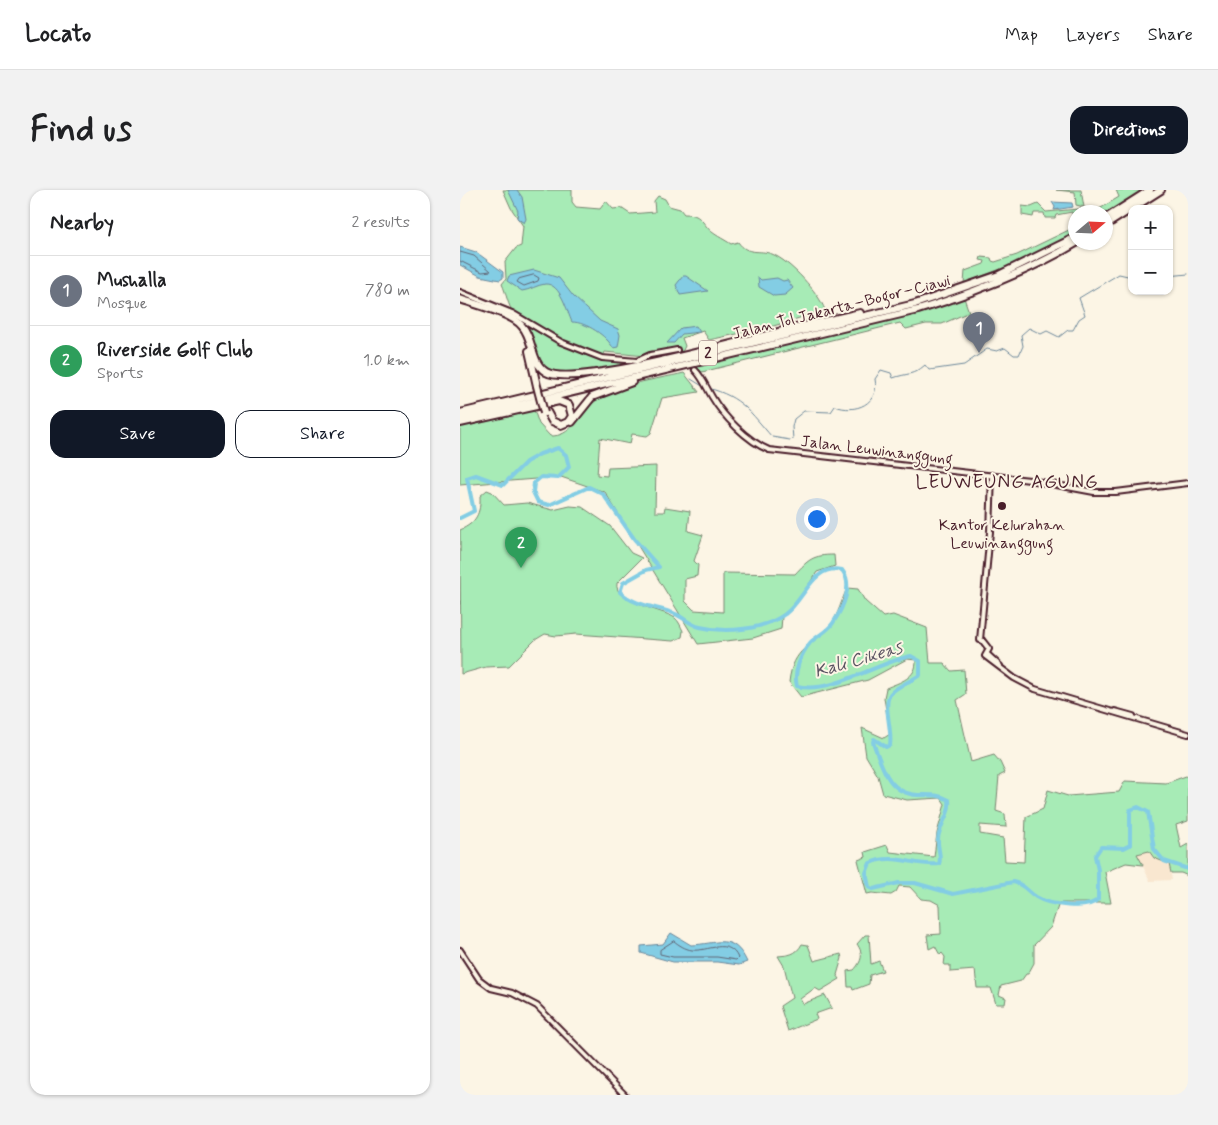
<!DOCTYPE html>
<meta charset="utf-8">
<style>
:root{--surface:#fff;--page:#f2f2f2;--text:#202124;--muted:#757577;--line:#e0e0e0;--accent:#111827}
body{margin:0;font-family:Mynerve,sans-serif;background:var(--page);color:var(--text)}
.controls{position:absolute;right:15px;top:15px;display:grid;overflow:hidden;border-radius:10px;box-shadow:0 1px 4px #0004}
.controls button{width:45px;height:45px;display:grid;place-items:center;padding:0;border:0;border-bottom:1px solid var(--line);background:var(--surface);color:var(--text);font:25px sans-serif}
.compass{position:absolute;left:608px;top:15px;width:45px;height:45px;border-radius:50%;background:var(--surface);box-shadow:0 1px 4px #0004;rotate:71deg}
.you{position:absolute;left:356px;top:328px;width:18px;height:18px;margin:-12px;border:4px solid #fff;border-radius:50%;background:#1a73e8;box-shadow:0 0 0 8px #1a73e833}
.badge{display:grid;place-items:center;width:32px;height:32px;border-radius:50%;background:var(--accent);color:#fff;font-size:16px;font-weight:700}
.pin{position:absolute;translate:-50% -41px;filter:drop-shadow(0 1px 2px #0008)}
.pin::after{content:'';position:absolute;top:26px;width:18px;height:15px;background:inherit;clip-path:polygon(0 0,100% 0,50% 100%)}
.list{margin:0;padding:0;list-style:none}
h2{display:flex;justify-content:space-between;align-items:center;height:65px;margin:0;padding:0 20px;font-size:21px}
h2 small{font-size:16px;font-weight:400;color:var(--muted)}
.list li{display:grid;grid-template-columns:32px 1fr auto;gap:15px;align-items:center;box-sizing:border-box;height:70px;padding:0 20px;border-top:1px solid var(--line)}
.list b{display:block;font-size:19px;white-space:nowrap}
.list p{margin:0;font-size:16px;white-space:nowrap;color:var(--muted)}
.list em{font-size:16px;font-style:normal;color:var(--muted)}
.actions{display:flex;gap:10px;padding:15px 20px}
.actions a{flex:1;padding:11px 0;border:1px solid var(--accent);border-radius:15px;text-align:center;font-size:18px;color:var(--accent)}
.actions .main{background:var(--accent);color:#fff}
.map{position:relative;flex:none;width:728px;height:905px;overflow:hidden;border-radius:15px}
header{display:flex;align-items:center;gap:30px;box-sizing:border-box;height:70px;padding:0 25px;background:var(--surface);border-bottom:1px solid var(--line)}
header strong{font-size:24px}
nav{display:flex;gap:28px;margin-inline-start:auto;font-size:18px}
.intro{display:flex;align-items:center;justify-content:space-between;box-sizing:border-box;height:120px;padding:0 30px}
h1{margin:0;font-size:35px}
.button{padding:12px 22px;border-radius:15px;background:var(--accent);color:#fff;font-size:18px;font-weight:700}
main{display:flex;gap:30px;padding:0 30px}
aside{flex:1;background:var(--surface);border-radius:15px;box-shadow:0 1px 4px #0004}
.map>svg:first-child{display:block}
</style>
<header>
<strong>Locato</strong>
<nav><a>Map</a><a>Layers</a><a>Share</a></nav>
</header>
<div class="intro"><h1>Find us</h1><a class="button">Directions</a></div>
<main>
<aside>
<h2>Nearby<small>2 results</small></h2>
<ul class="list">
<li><span class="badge" style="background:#6b7280">1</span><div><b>Mushalla</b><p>Mosque</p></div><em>780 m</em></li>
<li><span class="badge" style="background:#2e9e5b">2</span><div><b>Riverside Golf Club</b><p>Sports</p></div><em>1.0 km</em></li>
</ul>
<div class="actions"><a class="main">Save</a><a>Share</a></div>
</aside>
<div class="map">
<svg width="728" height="905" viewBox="0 0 728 905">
<rect width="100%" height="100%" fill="#fcf5e5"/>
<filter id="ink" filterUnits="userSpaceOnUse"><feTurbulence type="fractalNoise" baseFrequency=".02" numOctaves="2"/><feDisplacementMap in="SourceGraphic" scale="10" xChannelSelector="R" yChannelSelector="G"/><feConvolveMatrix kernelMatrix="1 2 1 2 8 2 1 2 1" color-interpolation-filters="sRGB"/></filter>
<g filter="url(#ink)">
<!-- built -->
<path fill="#f9e7d0" d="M689,661L694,668L709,674L712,690L690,691L677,664Z"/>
<!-- green -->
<path fill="#a7ebb6" stroke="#788570" d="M43,0H112V12L116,17L140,19L146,11L153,19L161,18L170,24L195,22L194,11L198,6L205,9L209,16L220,19L224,24C237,24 239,27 247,37C252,44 264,49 271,54L278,52C288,66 299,59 312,64C330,71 359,103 365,120L288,144L286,142L249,150L243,141L222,148L225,156L222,162L218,157L185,166L145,162L143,166C121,160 70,138 54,123C48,117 46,102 42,94L46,89L45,72L56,58L61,56L63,36L51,18Z
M596,0H621L624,17L616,15L615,2Z
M656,0H684L646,25V22H616L615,44C582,66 541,78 504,93L505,81L524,74L525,71L520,70L521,67L531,68L532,71L535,72L557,65L613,38L612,22L596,25L595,28H585L584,23H574L573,27L562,25V16L571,17L578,14L586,22L629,18L636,21L659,7Z
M0,104C21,112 41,120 60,130C95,147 129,175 170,172C185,171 201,164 215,161L218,163L129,185L88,182L80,174L63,134Z
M503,105L509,122L482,134H466L446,139L440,133L242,182L233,173L458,120Z
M224,183L239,202L202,208L191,243L187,246L172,244L170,254L140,248L137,285L147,286L148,278L196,276L195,322H204L205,317L230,321L228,341L243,345L234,371L238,375L237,386L225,389V411L234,420L263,422V383L335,384C349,369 353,365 374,365L375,376L357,382L339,409L322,427L321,439L293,448L238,454L145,302L101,287L0,295V235L74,220L79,234L90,246C112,247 118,225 133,213C157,193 195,190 224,183Z
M27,300L32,302L44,315L67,313L93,320L110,316L122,317L150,336L171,363L182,368L157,393C153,413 202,419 215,428C219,431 221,437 223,441L222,447L213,451L116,444L96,446L85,444L75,450L49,476L26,477L1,484L0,340C16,333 21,323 20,306Z
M387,398L398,399L405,411L423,427L433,425L467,438L470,473H484L491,481L504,480L506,504L497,510L511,572L534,565L540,572L545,583L539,586L536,621L545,624L546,637L520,635V644L543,648L545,671L564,672L566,627L583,619L588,600L608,606L659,602L665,591L706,593L726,586L728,587V631L716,635L721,658L728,654V686L721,683H711L709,674L694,668L689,661L677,664L683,675L666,673L645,682L651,713H599L591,737L574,755V773L568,784H566L561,791L541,796L539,805L546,808L545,814H536L531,798H517L515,780L490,782V775H484L485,767L482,763L480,765L475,756L469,759L467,745L481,744L480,715L471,710L461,709L450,697L439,696L436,702L431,705L412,703L407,704L398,670L406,667L405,662L427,655L430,662L474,667L477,643L485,614L481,608L447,610L423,604L418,586L406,566L402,538L424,548L430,544L424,508L426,498C440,492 457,488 456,470L447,469L408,490L341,507L329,492C333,457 352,457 371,434C378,425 382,409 387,398Z
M405,745H409L411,774L419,771L423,781L410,785L409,794L393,800L392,797H388L387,781L394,780C402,771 404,764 397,754Z
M342,754L348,755L354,771L381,764L382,768L377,785L380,789L360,801L355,798L340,809L343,814L365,805L372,818L355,824L357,829L328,841L320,816L332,808L324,776L318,766C329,765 336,765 342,754Z"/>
<!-- water -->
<path fill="#83cde4" stroke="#6c879a" d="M48,0H57L62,7L66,29L64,33L57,28L58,21Z
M592,12L612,13L613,17L594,20L595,17Z
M0,57L16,62L43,82V88L40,90L20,86L0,75Z
M74,80L99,88L113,106L140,131L158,139L160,145L158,157L153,158C147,146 126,132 112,132C107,122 101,93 85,94C77,95 70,100 62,101L47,91L49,86Z
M223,86H226L248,101L220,105L216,95Z
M298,87L301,90L317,88L323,91L327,90L333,98L325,105L314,106L299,97Z
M236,136L240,142L222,144L214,153H207L221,138Z
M211,743L231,755C257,754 273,742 287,772L279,775L257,772H213L181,763V756L203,754Z"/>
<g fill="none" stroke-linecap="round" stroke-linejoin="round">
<!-- shore -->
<path stroke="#616575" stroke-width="1" d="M0,62L14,66L31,81L22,82L0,71
M74,85L79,88L78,91L64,96L57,92L59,89Z
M214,751C219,755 225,759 232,760C247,762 269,747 278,768L276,770L257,767H213L200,764V760Z"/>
<!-- stream -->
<path stroke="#6c879a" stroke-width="1" d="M709,86L728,84
M231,189L244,197
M248,198C282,207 290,222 312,247L330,250L333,249L332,237L334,229L344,221L371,222L375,216C395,224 420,214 415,189L421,180L431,183L433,188C447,183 453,186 465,175L469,180L504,175L527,159L537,161L545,158L554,165H559L563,156L561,145L569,138L581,144L587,141L599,147L608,140H613L619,129L625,125L619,108L659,84L672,87"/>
<!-- river -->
<path stroke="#83cde4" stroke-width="4" d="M0,328L14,321L7,288L16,285L43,295L66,272L80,264L98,258L106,265L109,277L98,288L81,287L74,293L73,302L78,312L89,315L129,297L143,304L175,350L199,377L186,380L163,393L160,402C173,415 196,417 213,423C222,426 230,435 240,437C265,443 304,440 325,424C345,410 352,374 382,380C394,395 383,418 373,433C368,441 357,446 350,453C341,464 333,482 337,496C370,505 418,472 451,466L460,471V485C451,491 440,495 432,502C421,511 433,540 430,555L426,557L414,549L413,552C422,576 428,604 458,605C470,605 479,604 489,610C491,624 479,635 478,649C477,658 482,666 479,674C455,677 434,662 410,673L406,683L409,697L413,699L439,693H455L493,704L553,692C564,694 567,701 576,707C589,715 628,721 638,709V680L635,666L641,657L664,658L670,655V620L678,617L688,622L694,659L704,671L728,679"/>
<!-- secondary casing -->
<g stroke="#4a1f2b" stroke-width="8">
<path id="secondary" d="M0,102L52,123L101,152L142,168L177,171L190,165L217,160
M235,180C243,188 246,197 252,207C263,226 287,251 309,260L570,290L634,302H656L728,293
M522,450L529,459L525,466L554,488L575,499L728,544
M522,450H520L530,342L532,285
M527,464L540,476
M655,521L673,526
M0,760L19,789L31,798L52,803L77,816L165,905"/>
</g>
<!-- highway casing -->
<g stroke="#4a1f2b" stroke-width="10">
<path id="highway" d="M646,28L690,0
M646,35L701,0
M0,109C17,115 51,123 62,136C74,149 70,172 86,182C114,199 287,149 327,140
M331,139L400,123
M69,161L77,196
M0,223L455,114L539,85L616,47
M0,229L458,120C513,103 568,82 618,52
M112,232L132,207L172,192
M0,233L99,211L109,215L112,226L108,232L101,235L92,231L87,222"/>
</g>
<!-- secondary -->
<use href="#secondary" stroke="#fcf5e5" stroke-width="4"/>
<!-- highway -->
<use href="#highway" stroke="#fcf5e5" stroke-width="6"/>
<!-- highway-bridge casing -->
<g stroke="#4a1f2b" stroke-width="10" stroke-linecap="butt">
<path id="highway-bridge" d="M77,196L84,223"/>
</g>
<!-- highway-bridge -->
<use href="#highway-bridge" stroke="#fcf5e5" stroke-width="6"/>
</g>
</g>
<!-- markers -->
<circle fill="#4a1f2b" stroke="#fcf5e5" stroke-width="2" cx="542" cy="316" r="5"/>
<g text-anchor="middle" stroke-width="4" stroke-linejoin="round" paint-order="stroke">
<!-- shield labels -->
<rect fill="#fcf5e5" stroke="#7f5f63" stroke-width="1" x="239" y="150.5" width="18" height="25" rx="4"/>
<g font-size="15" font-weight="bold" fill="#4a1f2b">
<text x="248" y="168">2</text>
</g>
<!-- street labels -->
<g font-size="16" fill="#4a1f2b" stroke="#fcf5e5">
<text transform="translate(381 116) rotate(-14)" y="6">Jalan Tol Jakarta–Bogor–Ciawi</text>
<text transform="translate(417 259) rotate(7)" y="6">Jalan Leuwinanggung</text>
</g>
<!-- poi labels -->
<g font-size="16" fill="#4a1f2b" stroke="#fcf5e5">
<text x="542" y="340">Kantor Kelurahan<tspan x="542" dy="18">Leuwinanggung</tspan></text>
</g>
<!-- water labels -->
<g font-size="18" font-style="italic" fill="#5b5362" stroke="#fcf5e5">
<text transform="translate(398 469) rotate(-16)" y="6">Kali Cikeas</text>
</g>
<!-- quarter labels -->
<g font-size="19" letter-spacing="1" fill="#4a1f2b" stroke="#fcf5e5">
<text x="547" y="298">LEUWEUNG AGUNG</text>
</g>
</g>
</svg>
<div class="controls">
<button>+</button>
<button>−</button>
</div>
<svg class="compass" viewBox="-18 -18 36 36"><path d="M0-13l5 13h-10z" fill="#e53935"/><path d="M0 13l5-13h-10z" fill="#757577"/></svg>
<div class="you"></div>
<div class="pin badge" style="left:519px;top:163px;background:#6b7280">1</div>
<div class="pin badge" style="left:61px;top:378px;background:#2e9e5b">2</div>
</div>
</main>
